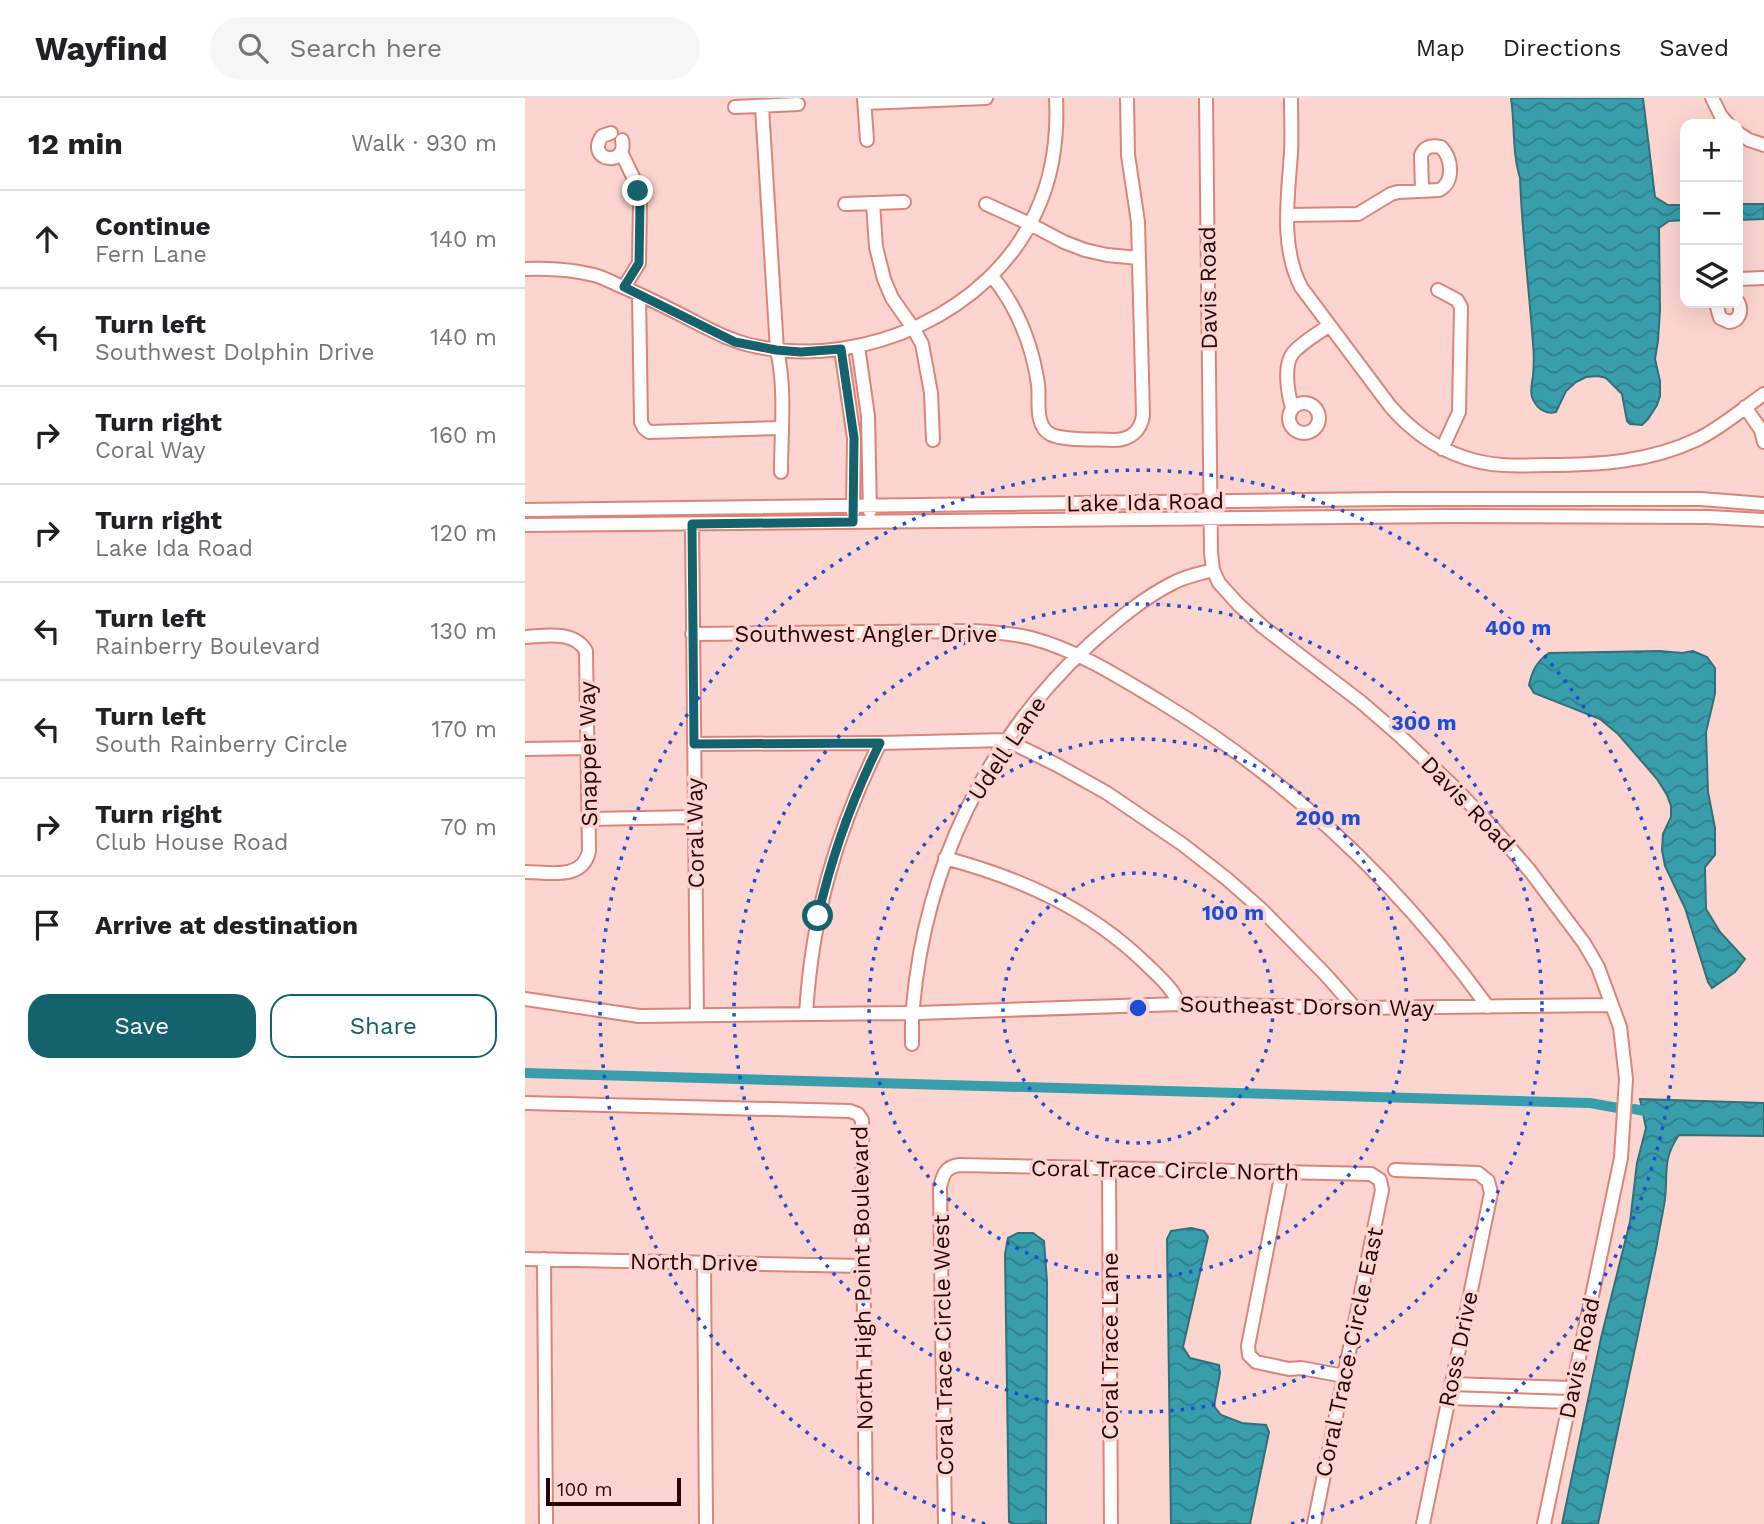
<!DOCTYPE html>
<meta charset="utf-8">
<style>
:root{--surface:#fff;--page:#f6f6f6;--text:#202124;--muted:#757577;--line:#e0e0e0;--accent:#14626b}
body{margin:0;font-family:"Work Sans",sans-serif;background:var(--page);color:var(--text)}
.controls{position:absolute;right:21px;top:21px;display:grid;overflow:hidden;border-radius:14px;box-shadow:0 7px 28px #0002}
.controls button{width:63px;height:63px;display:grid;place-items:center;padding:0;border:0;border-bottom:2px solid var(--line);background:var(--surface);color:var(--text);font:35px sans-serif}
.scale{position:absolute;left:21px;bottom:18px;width:135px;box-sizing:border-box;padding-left:7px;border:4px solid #250605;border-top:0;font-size:19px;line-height:24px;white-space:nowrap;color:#250605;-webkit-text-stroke:5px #fcd5d0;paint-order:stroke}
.stop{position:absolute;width:21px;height:21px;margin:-16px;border:5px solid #14626b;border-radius:50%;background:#fff}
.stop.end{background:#14626b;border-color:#fff;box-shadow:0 2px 7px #0008}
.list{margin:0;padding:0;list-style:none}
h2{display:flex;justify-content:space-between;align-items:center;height:91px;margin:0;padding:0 28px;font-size:30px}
h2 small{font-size:23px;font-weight:400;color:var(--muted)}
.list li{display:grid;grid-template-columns:46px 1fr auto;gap:21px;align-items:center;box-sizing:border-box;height:98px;padding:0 28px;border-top:2px solid var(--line)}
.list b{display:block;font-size:26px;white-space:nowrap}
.list p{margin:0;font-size:23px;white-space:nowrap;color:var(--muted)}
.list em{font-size:23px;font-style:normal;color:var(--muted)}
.actions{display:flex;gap:14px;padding:21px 28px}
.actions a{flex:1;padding:16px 0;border:2px solid var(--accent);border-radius:21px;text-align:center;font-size:24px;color:var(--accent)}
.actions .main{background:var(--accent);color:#fff}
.icon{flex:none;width:38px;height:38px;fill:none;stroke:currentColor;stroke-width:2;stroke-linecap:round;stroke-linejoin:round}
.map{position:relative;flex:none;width:1239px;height:1426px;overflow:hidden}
header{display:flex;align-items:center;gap:42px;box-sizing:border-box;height:98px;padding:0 35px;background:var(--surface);border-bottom:2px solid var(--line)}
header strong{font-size:33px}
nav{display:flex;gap:38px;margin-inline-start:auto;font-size:24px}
.search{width:490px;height:63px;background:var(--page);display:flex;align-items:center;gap:18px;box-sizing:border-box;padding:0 24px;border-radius:38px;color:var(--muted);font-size:26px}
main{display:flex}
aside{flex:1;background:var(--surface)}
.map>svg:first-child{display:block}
</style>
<header>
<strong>Wayfind</strong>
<div class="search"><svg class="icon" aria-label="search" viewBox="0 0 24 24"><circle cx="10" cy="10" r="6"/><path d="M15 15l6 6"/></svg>Search here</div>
<nav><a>Map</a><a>Directions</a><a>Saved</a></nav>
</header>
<main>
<aside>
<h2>12 min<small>Walk · 930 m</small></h2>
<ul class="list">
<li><svg class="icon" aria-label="ahead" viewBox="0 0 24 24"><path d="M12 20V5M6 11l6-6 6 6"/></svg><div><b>Continue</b><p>Fern Lane</p></div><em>140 m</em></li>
<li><svg class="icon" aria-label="left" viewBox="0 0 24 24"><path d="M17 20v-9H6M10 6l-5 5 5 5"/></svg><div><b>Turn left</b><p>Southwest Dolphin Drive</p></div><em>140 m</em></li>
<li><svg class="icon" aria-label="right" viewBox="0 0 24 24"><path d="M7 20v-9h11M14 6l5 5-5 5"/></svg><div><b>Turn right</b><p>Coral Way</p></div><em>160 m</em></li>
<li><svg class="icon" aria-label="right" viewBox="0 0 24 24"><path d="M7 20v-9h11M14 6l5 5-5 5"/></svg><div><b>Turn right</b><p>Lake Ida Road</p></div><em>120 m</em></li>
<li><svg class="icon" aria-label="left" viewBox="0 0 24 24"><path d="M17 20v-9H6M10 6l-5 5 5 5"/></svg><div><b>Turn left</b><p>Rainberry Boulevard</p></div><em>130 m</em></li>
<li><svg class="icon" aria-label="left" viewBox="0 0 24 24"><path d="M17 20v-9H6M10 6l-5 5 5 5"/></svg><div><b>Turn left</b><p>South Rainberry Circle</p></div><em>170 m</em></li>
<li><svg class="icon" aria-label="right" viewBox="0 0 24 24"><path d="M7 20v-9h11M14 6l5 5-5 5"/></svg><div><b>Turn right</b><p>Club House Road</p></div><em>70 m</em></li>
<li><svg class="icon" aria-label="arrive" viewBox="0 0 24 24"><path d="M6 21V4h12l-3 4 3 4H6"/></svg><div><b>Arrive at destination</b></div></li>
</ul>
<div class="actions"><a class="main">Save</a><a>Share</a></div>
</aside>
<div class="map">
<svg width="1239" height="1426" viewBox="0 0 1239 1426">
<defs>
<pattern id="water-waves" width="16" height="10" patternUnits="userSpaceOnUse" patternTransform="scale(1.75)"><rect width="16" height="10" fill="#389eab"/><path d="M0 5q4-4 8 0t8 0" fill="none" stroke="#2f7f89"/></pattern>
</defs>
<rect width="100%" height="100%" fill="#fcd5d0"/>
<!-- water -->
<path fill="url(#water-waves)" stroke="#327079" stroke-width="2" d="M986,0H1118L1130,99L1143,107H1160V122L1144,123L1134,130L1135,212L1133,243L1130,261L1135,283V298L1132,307L1123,321L1117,327L1105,326L1102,323L1097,296L1081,280L1073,278L1061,279L1051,284L1041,293L1031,314C1020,317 1011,310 1007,299C1005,292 1007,285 1008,278C1009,267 1009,256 1008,246C1004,190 997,135 995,80C987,54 990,27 986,0Z
M1213,106H1239V121L1213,122Z
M1135,553L1157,555L1168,553L1182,559L1190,570V596L1181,634L1183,694L1190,730V757L1180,769L1181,811L1195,834L1220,861L1210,874L1187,890L1183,884L1160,810L1140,768L1137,752L1138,736L1146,719V708L1142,697L1132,681L1093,636L1075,621L1009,595L1004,587C1007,573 1012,563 1024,555Z
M1115,1001L1239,1005V1038L1154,1037C1137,1061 1143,1075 1140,1101C1138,1116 1134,1131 1132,1146L1073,1426H1037L1076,1240L1105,1124L1112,1065L1121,1030Z
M666,1130L679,1133L683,1139L658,1249L665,1260L694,1267L695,1275L689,1308L696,1317L717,1325L741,1327L744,1334L725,1426H646L642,1141L646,1133Z
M493,1135H508L519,1143L522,1184L521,1426H488L484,1424L480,1156L483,1140Z"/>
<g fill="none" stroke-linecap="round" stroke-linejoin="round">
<!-- canal -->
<path stroke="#389eab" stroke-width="10" d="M0,975L1065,1005L1093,1010
M1109,1011L1129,1015"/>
<!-- minor casing -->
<g stroke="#db847a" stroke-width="16">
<path id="minor" d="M339,0L342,42
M681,0L686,455L688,472L694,485L713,506L738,529L836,604L874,637L929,689L968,730L1005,773L1059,845L1073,869L1095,929L1101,981L1096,1060L1019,1426
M766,0C766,18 767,37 766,55C763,99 755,148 776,189L865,308C885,331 908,349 938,359C965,369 994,368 1022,367C1074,367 1125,364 1173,341C1194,331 1219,310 1239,296
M1187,0L1196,18L1203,26
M340,5L461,0
M210,9L273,6
M237,9L252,252C261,291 256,334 256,374
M86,35L77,38C60,63 103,70 97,42
M1213,35L1224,42L1239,47
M96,54L109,81L115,105L114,165L99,189
M348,105L351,149L359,181L367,200L388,230L397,246L406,295L408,342
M320,106L379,104
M461,106L505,126L539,144L560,152L582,157L614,160
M763,117L833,116L866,96L873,94L914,92C930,84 927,60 916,49C907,47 900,48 896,57L897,92
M0,171C23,170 46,171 69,177C77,179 85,183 93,187C120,198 145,211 170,224C191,235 211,245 234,249C340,270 466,214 511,114C528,78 533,40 531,0
M467,178C492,209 507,246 513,286C515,301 509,327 525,336C537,343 573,341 589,342C605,342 616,333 618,317L613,124L603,57L602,0
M1213,181L1239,180
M913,192L932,202L936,209L934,314L917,351
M114,196L116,324L119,330L124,334L256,330
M1191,205L1195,220L1204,224C1214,223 1218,213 1213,204
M333,248L343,318L345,413
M316,251L329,340L328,414
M764 320a15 15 0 1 1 30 0a15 15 0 1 1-30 0Z
M1220,309L1236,332L1239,344
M767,310C763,295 758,267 768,255C777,244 793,236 804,227
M0,412L865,401H1176L1239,406
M167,426L172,917
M0,427L925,418L1183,419L1239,422
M167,536L448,533C467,534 486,535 506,540C552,552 594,579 634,603C765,682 874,786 963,909
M0,539C21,538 49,532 61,553L64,753C58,783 23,774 0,774
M169,646L355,645L481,642L532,667L582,695L657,746L702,781L736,811L800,876L830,910
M0,651L63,650
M64,721L170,719
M420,760C495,780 563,810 620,865C633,878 647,889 654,906
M0,901L114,918L381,915
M388,909C400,769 462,640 566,545C591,523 618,500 648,485C661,478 674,476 688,472
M393,915L654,906L830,910L1087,907
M281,916C287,817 311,734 355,645
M387,946V921
M0,1005L325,1013L333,1016L337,1022L341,1426
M584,1070L586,1426
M870,1072L953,1075L963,1083L966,1095L898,1426
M757,1074L723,1248L724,1257L731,1264L764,1271L776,1270L819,1278
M0,1161L338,1168
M19,1161L21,1426
M179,1164L181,1426
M926,1286L1048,1290
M923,1300L1045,1304
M420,1426L415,1089C418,1077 420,1069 434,1067L846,1076L855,1082L857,1092L789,1426"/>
</g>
<!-- minor -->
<use href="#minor" stroke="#fff" stroke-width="12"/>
</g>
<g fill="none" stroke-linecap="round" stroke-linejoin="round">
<!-- route -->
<path stroke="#14626b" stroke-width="9" d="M113,93L115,106L114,165L99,189L210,244L251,252L276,254L316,251L329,340L328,424L167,426L169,646L355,645C327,701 307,757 293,818"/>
</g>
<!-- distance rings -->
<g fill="none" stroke="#1d4ed8" stroke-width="3.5" stroke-dasharray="3.5 7">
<circle cx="613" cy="910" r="135"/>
<circle cx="613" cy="910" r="269"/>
<circle cx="613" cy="910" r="404"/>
<path d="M460 1426A538 538 0 1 1 766 1426"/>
</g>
<g text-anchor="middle" stroke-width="7" stroke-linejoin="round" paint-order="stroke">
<!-- street labels -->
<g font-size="23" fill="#250605" stroke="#fcd5d0">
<text transform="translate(683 190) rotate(-91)" y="8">Davis Road</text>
<text transform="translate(620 404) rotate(-1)" y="8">Lake Ida Road</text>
<text x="341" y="544">Southwest Angler Drive</text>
<text transform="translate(482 650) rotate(-56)" y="8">Udell Lane</text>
<text transform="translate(63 656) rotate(-91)" y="8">Snapper Way</text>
<text transform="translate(943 706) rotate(46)" y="8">Davis Road</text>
<text transform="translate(170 735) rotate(-91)" y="8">Coral Way</text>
<text transform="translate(782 908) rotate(1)" y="8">Southeast Dorson Way</text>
<text transform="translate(640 1072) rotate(1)" y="8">Coral Trace Circle North</text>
<text transform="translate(169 1164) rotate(1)" y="8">North Drive</text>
<text transform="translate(337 1180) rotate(-91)" y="8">North High Point Boulevard</text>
<text transform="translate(418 1247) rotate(-91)" y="8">Coral Trace Circle West</text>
<text transform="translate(585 1248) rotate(-90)" y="8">Coral Trace Lane</text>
<text transform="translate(933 1251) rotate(-78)" y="8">Ross Drive</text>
<text transform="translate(824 1254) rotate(-78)" y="8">Coral Trace Circle East</text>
<text transform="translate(1054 1260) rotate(-78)" y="8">Davis Road</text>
</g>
</g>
<circle cx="613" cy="910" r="10" fill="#1d4ed8" stroke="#fcd5d0" stroke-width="3.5"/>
<g font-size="21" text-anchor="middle" font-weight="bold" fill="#1d4ed8" stroke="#fcd5d0" stroke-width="7" stroke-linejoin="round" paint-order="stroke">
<text x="993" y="537">400 m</text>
<text x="899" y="632">300 m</text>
<text x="803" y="727">200 m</text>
<text x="708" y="822">100 m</text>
</g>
</svg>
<div class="controls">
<button>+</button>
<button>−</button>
<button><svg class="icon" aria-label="layers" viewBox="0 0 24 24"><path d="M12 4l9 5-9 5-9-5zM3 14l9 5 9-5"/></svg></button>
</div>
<div class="scale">100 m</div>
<div class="stop" style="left:293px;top:818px"></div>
<div class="stop end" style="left:113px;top:93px"></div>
</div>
</main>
